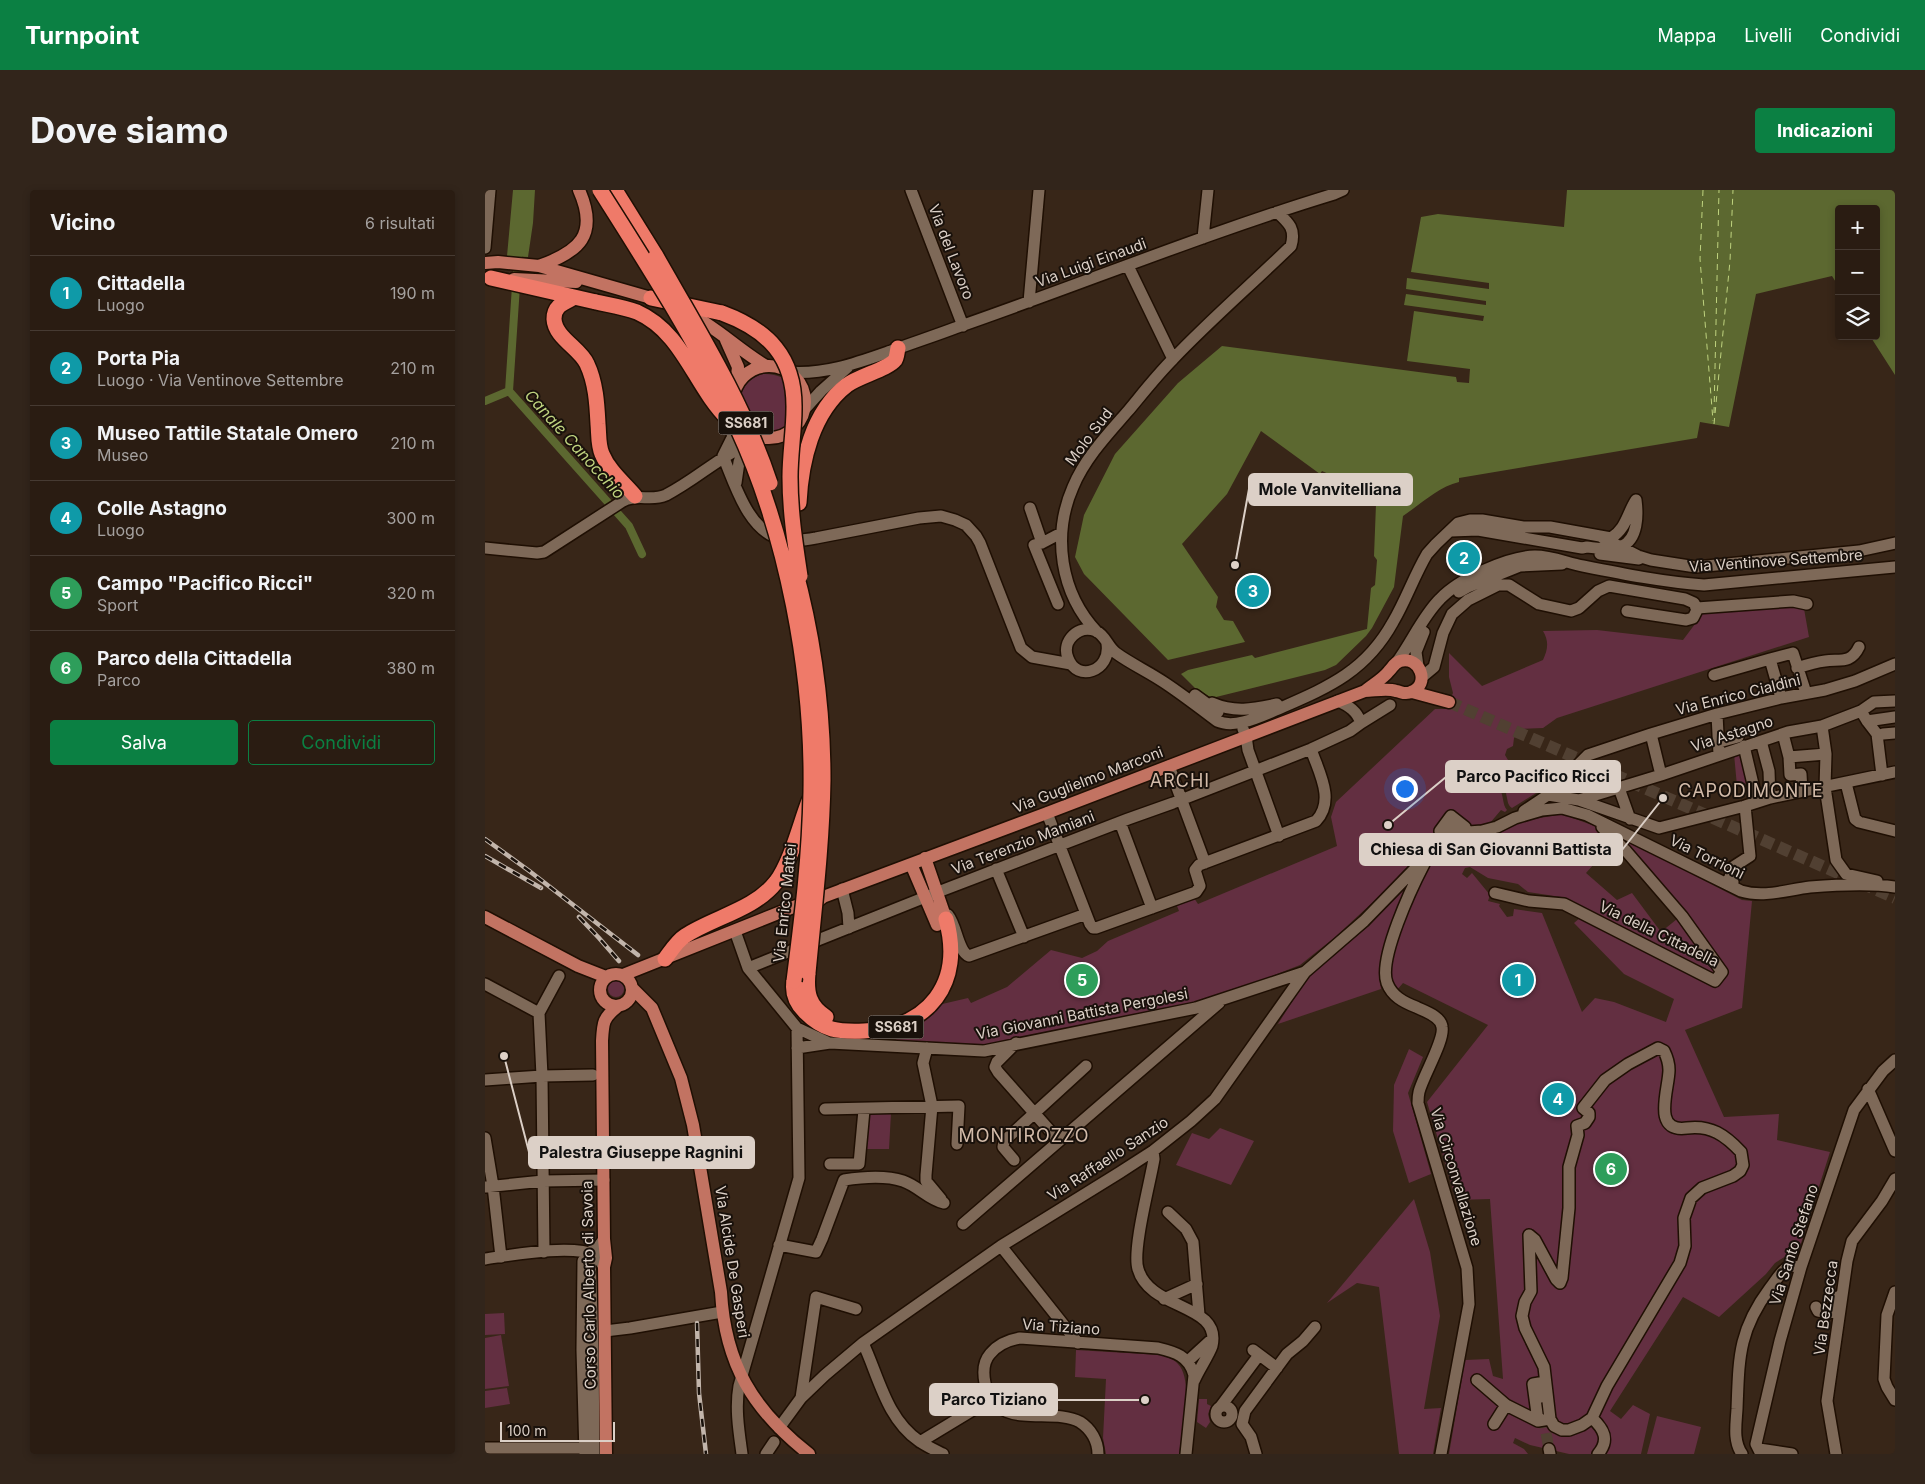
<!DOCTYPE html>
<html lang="it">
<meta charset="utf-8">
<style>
:root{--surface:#2a1c12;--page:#32251b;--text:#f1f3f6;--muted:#a5a19f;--line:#463a32;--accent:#0b8043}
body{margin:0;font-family:Inter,sans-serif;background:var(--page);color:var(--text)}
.controls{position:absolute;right:15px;top:15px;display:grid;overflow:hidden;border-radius:5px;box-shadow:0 2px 8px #0003}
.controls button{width:45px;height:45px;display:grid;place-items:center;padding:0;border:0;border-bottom:1px solid var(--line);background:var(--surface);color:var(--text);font:25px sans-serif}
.scale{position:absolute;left:15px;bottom:12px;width:115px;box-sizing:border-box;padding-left:5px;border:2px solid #dcd0c7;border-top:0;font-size:14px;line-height:18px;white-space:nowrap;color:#dcd0c7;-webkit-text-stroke:4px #19110b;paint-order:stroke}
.you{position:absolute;left:919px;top:598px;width:18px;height:18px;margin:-12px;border:4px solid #fff;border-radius:50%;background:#1a73e8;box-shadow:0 0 0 8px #1a73e833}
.badge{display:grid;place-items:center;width:32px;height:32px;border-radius:50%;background:var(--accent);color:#fff;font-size:16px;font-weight:700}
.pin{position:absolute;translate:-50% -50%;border:2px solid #fff;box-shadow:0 1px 5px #0006}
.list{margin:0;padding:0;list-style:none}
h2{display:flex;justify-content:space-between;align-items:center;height:65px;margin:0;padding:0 20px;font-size:21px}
h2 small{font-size:16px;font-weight:400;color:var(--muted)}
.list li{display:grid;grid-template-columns:32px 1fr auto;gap:15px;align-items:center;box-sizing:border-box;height:75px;padding:0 20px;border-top:1px solid var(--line)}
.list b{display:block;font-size:19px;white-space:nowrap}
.list p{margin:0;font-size:16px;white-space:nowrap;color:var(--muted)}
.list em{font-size:16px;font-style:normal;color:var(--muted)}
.actions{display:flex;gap:10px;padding:15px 20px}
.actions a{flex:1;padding:11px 0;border:1px solid var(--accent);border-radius:5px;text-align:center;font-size:18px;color:var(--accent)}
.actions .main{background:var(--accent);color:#fff}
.icon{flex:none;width:28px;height:28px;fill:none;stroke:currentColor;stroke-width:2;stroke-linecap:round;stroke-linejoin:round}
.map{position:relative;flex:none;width:1410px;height:1264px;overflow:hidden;border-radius:5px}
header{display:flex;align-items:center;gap:30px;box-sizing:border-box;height:70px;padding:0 25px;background:var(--accent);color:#fff}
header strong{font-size:24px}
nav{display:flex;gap:28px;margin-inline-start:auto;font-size:18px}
.intro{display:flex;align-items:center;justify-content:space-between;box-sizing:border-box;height:120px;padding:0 30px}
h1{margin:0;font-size:35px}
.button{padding:12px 22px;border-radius:5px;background:var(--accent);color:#fff;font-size:18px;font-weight:700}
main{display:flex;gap:30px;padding:0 30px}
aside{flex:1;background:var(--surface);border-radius:5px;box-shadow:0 2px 8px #0003}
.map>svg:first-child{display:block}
</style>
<header>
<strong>Turnpoint</strong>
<nav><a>Mappa</a><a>Livelli</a><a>Condividi</a></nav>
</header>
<div class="intro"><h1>Dove siamo</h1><a class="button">Indicazioni</a></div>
<main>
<aside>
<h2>Vicino<small>6 risultati</small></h2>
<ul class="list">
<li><span class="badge" style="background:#0f9aa8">1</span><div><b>Cittadella</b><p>Luogo</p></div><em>190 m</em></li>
<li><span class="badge" style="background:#0f9aa8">2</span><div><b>Porta Pia</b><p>Luogo · Via Ventinove Settembre</p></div><em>210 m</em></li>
<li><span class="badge" style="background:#0f9aa8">3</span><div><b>Museo Tattile Statale Omero</b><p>Museo</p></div><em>210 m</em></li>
<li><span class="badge" style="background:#0f9aa8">4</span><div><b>Colle Astagno</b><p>Luogo</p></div><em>300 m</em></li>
<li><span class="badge" style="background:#2e9e5b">5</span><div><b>Campo &quot;Pacifico Ricci&quot;</b><p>Sport</p></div><em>320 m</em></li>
<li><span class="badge" style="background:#2e9e5b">6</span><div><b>Parco della Cittadella</b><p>Parco</p></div><em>380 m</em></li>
</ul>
<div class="actions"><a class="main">Salva</a><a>Condividi</a></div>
</aside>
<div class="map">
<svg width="1410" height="1264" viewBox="0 0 1410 1264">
<rect width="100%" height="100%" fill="#382618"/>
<!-- green -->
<path fill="#632f41" d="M277,184C288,184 295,185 304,192V233C293,242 284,243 270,238L256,204C261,193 266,188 277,184Z
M1318,413L1324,447L1072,528L1058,538L1036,539L1029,548L1028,556L1022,559L1020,565L1023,570L1012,578L1008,584C1009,591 1012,594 1015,600C1019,606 1017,614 1022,620L1020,622L1016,620L1005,633L955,641L947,646L912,690L849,748L815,775L741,804L708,815L501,857L403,855L449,824L453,815L483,808L486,813L522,797L566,760L597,768L612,761L623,751L694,721L692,716L709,708L713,714L852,656L846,627L851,612L950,519H961L968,503L964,487V463L997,496L1058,470C1063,459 1064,451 1058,441L1112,440L1198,450L1219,422Z
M1257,561L1263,593L1252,596L1249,564Z
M1081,572V577L1064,595L1027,618C1023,615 1023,613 1022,608C1021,604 1020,600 1022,596C1033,583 1065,576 1081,572Z
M1077,624L1115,638L1132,658L1121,670L1116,666L1101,683L1132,710L1147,703L1176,742L1192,729L1232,782L1228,787L1113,728L1086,711L1076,707L1043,702L1033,694L1003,688L985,677L980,678L977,684L982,688L987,683L1005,705L1003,711L1015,714L1014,716L1022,727L1028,726L1029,719L1057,723L1097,822L1110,808L1129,812L1181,832L1189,809L1139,784L1089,733L1096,727L1231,794L1241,783L1131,645L1257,710L1267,711L1257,818L1200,840L1239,927L1294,924L1292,950L1345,962L1311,1069L1301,1066L1290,1073L1281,1084L1234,1127L1198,1107L1125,1221L1136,1229L1148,1215L1165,1224L1156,1264H1084L1045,1255L1030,1248L1028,1253L1039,1259L1043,1264H964L980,1170L1004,1169L1008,1186L1018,1189L1005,1009L971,1010L942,912L1003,835L918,793L912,800L905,787V777L919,725L943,675L958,658L971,650L999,645L1044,630Z
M923,692C911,723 890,766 896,799L793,834L824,785L884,736Z
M123 799a8 8 0 1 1 16 0a8 8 0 1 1-16 0Z
M924,859L938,867L923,903L946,984L924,993L908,941L909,895Z
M385,922L406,923L404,959H381L382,925Z
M735,938L769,951L746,995L691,975L707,943L724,949Z
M929,1009L945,1062L955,1126L939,1219L956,1218L948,1264H914L894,1097L872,1093L842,1113Z
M19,1123L20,1144L0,1145V1124Z
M16,1145L24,1196L0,1199V1148Z
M591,1160L676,1165C682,1167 689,1169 693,1174C709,1190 697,1243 694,1264H621L618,1248L621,1189L590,1187Z
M22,1198L25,1214L0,1218V1201Z
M714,1209H722V1214L726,1216L723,1224L725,1232L721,1238L712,1232Z
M1172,1226L1216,1237L1209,1264H1162Z"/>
<!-- water -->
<path fill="#5c6830" d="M28,0H50L48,33L43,67L22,66Z
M1082,0H1410V185L1385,146H1391V19H1354V97L1347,86L1271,104L1244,237L1215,232L1212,248L974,288V292C953,297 936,314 918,326L909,397L887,438L881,446L851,475L840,480L727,508L710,498L696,484L703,480L767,465L770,468L882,439L886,398L890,395L892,370L889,366L891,314L894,307L837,281L835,284L776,241L742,304L697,354L733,407L731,417L739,430L748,431L760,452L683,470L599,384L590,367L599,325L630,264L693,193L737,156L971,187L972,192L984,193L985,179L922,171L929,121L998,131L999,126L919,115L921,104L1001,115V111L921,99L922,88L1004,99V93L926,82L936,27L953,24L1079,37Z"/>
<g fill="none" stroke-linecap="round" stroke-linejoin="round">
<!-- canal -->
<path stroke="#5c6830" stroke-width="8" d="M33,66L24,201L144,336L157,364
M0,211L24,201"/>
<!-- ferry -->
<path stroke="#bfd37f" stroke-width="1" stroke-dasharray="6 5" stroke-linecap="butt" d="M1218,0L1215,69L1228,231
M1229,223L1234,0
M1229,234L1245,71L1248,0"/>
<!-- minor-tunnel -->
<path stroke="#514032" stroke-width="11" stroke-dasharray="11 5.5" stroke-linecap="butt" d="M1058,1227L1064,1259"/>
<!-- major-tunnel -->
<path stroke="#514032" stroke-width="12" stroke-dasharray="12 6" stroke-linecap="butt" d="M964,512L1410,708"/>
<!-- minor casing -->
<g stroke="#1f0f03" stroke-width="14">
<path id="minor" d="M426,0L478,136
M718,48L723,0
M0,58L5,0
M643,76L688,169
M544,112L554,0
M303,182C340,185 372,173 406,161C427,153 449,146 470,138C597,94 721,43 849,4L858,0
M318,221L336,201L363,177
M238,266C250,294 263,341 296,349C307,352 319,350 331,348L434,328L456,326L470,330L481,335L491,346L495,353L536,458L547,467L586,474
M238,266L247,248L250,231
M251,293L254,272L260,255
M545,318L557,353L576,343
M966,341L993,340L1097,358L1102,357C1112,358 1127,361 1137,356C1153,349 1153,325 1151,310
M1118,348L1153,366L1166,370L1211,377L1374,361L1410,353
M557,353L549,355L573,414
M0,358L52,363L59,362L138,311C154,303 165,312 181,305C216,287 239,261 279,248
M1115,364L1154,369
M974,402L983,397L1035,376L1077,374
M1212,418L1308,411L1322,414
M612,442C575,403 567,345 588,297C600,268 623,244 643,221C658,203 672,185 688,169C725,130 767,94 806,56C811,39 804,33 792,22
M622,454C626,481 592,493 583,468C576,451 594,434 611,441C620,445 623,457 631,463C646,474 664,482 680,493C698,505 715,518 732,531C750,539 774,527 791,520C841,498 880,483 908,432C921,410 929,386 942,364L951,354L973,333L985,330H997L1038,337H1065L1126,348C1141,339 1142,324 1151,310
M912,472C927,452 937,427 955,409C974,389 1022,367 1050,366C1067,366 1082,373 1098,376C1138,384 1178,392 1219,395L1410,377
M933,476L931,462L939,442
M1312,478C1321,475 1331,472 1340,471C1355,469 1366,474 1374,457
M1229,485L1285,469
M937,487L949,477L958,443L967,424L983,410L1013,395H1024L1054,414L1086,421L1094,418L1113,401L1124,396L1200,409L1209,413L1212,420L1208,428L1201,430L1142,421
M710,505L733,522
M1296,508L1285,469L1308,463L1321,503
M853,511C864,516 872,521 876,533
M727,513C750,523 768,519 792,514
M1376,521L1382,531L1392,544L1397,585
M1232,524L1234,565
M1382,531L1410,527
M1337,536L1341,564L1340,597L1351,670L1361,684L1392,691
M758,539L761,546L763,560L794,646
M1166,544L1176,585
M1298,544L1304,567L1305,585L1316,584L1317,601
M1398,544L1410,543
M1276,551L1284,581L1285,608
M1234,552L1253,547
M1259,556L1272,611
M1304,567L1341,564
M684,576L720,673
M1361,593L1370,629L1374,632L1410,641
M1134,598L1145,629
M1063,605L1094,610L1174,638L1260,616L1285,608L1410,582
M1094,610L1176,585L1303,542L1337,536L1376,521L1389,512L1410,511
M1039,621L1063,605L1103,565L1166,544L1232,524L1296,508L1340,500L1370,491L1410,474
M562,623L605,734L608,738H611L711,702L715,696L710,680L714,675L831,631C851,610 833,581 826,559
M966,626L980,637L977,638L971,634L955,641Z
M635,632L667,718
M939,674C927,697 893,769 902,793C907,806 918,812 931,817C939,821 956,826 957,837C960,850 938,886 934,902C933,906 933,910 933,913L982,1078L984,1114L956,1264
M511,679L539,747
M1246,696L1248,692L1244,690L1248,677L1265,666L1260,616
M357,699L363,723L364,738
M1010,703L1044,711L1079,714L1230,791L1237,782L1197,726L1141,661L1117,637
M463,725C472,736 473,762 484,766L601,724
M250,741L263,778L312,838L342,852
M263,778L453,702L643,629L688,613L826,559L865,541L876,533L905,515
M0,794L54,823L57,886L59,1062
M54,823L74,786
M531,853L512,872L510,877L513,882L574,951
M312,858L345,853L499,861L711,818L820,782
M442,858L438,873L447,916L441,985V991L456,1009
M0,890L57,886L108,885
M1383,899L1410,961
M340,919L474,916L472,954
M0,948L8,996L16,1067
M668,961L669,969C665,993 647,1060 653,1079C665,1121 737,1113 727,1156C724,1165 713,1181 709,1191
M529,970L518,957L519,951L601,876
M345,974H374L379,920
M0,997L58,991L119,990
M683,1022L701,1039L708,1052L714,1125
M478,1034L734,813
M1044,1045L1046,1101L1040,1112L1037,1126L1040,1138L1059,1177L1065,1229L1069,1236L1077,1240H1084L1097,1235L1107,1228L1122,1196L1195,1073L1200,1056L1199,1028L1206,1008L1217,998L1248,986L1255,981L1258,975L1256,962C1240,945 1226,935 1202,938C1166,943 1184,899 1184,880C1184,874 1182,867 1179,861L1173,858L1143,874L1120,890L1098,918L1104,923V927L1100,933L1092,936L1093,945L1084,977V1018L1077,1088L1075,1093
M1044,1045L1050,1050L1071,1089L1075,1093
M294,1055L331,1062L337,1049L359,990C378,987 400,985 418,991C433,996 444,1010 459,1013
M516,1056L593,1153
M0,1069C28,1065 85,1054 111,1065L119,1077
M98,1071L97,1160L100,1264
M1410,1102L1402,1125L1399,1189L1402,1197L1410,1210
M679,1109L712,1094
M1331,1117L1333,1121L1344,1123L1348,1121L1352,1107
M120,1141L145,1138L237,1122
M378,1153C394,1187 401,1228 434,1251C441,1256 450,1260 458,1264
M768,1160L792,1178
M703,1171L727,1149
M992,1190L1021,1215L1053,1231L1065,1229
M316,1208L331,1107L371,1119
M731 1224a8 8 0 1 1 16 0a8 8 0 1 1-16 0Z
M736,1216L774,1165
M1107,1228C1119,1239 1125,1250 1113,1264
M1053,1231L1048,1194L1054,1193L1056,1207
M1009,1234L1021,1215
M294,1238L316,1208L340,1185L378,1153L516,1056L634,983L668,961L706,931L730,909L820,782L879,731L957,651L970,643L997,641L1012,637L1030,628L1057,620L1077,618L1102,625L1256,701C1279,708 1301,700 1325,697C1351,695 1384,693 1410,697
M435,1252L506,1209
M0,1258H106
M1064,1259L1065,1264
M1274,1259L1307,1264
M109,1264L108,1160L105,1062L114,1056L119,1049
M257,1264C254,1242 250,1218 254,1196L314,988L312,838
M281,1264L289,1252
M613,1264C613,1251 606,1239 595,1232C566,1216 510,1243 500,1193C498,1183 498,1172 505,1164C513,1154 523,1150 535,1148L673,1158C690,1162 704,1166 709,1185L701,1264
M771,1264L766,1247L757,1234L760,1221L802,1164L818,1151L830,1137
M1257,1264C1248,1251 1251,1235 1252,1219C1254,1168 1253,1141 1285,1098C1291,1091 1296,1080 1305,1076L1316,1077
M1276,1264L1271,1254L1295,1151L1316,1077L1369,920L1398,881L1410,870
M1351,1264L1342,1211L1362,1071L1367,1051L1397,1011L1410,989"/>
</g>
<!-- major casing -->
<g stroke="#1f0f03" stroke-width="15">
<path id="major" d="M0,73L13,72L54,76L173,110
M54,76C94,62 114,45 94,0
M29,89L91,92
M201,122C231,136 253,160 281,176
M241,150L253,177L251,195
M248 212a36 36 0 1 1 72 0a36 36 0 1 1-72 0Z
M927,502L964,512
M440,668L461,729
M426,674L452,735
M323,714L333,711L338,707L562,623L880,501C887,495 898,489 904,481C908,477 909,473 915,471C935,465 946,495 926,502C920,505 917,502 911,501C902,498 889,501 880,501
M0,727L93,776L121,787
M115 800a16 16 0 1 1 32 0a16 16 0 1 1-32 0Z
M138,785L316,714L324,707
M147,798L167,818L196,888L208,935L236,1102C240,1174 268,1220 324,1264
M121,1264L119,1077L121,1068L119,1049L117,851C118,833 118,828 132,817"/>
</g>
<!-- highway casing -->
<g stroke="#1f0f03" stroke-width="18">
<path id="highway" d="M130,0L171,66
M6,88L111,112
M88,108C78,113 69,116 69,129C70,148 95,158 102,174C111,193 112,215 113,234C114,244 113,255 117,264C124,281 139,293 150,306
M166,108L237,123
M314,313C316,272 327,222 362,195C374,186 403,179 410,170C412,167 412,162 413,158
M180,769C186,761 192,751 200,746C229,727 269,720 291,692C306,672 315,634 324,611
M323,783C321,803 324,816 341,827
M309,791C307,803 311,813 320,822C339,841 353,842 379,841C444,838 479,793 461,729"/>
</g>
<!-- minor -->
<use href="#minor" stroke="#7e6958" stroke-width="11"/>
<!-- major -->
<use href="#major" stroke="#c27362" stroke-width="12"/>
<!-- highway -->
<use href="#highway" stroke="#ef7a69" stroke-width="15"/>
<!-- rail casing -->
<g stroke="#c2b5ab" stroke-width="4.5">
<path id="rail" d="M0,649L43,680L153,765
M0,666L56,698
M94,727L114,748L134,771
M212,1133L214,1203L221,1264"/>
</g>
<!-- rail -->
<use href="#rail" stroke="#19110b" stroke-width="2.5" stroke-dasharray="8" stroke-linecap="butt"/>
<!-- highway-bridge casing -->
<g stroke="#1f0f03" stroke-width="18" stroke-linecap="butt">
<path id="highway-bridge" d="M115,0C164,77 213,154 252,237C302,345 328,483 326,602C325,666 317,728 309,791
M171,66C213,140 258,212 285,293
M111,112C125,115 139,117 152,122C199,143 209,196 244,230
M237,123C283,140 310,167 309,219C309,241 305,264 305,287C305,321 310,353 315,386
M309,376C328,445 338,518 338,590C337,655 329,719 323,783"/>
</g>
<!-- highway-bridge -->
<use href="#highway-bridge" stroke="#ef7a69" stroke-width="15"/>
</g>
<g text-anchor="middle" stroke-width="4" stroke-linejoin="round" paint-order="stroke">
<!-- shield labels -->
<g fill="#19110b" stroke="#a2978f" stroke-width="1">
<rect x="233.5" y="221.5" width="55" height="23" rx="4"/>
<rect x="383.5" y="825.5" width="55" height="23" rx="4"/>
</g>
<g font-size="14" font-weight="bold" fill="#dcd0c7">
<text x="261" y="238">SS681</text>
<text x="411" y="842">SS681</text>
</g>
<!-- street labels -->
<g font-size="15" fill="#dcd0c7" stroke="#19110b">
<text transform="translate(466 62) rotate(69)" y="5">Via del Lavoro</text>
<text transform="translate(606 73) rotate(-20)" y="5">Via Luigi Einaudi</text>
<text transform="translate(604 247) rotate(-53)" y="5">Molo Sud</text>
<text transform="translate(1291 371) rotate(-4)" y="5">Via Ventinove Settembre</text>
<text transform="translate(1253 505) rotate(-14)" y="5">Via Enrico Cialdini</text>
<text transform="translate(1247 544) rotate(-18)" y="5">Via Astagno</text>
<text transform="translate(603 590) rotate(-21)" y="5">Via Guglielmo Marconi</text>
<text transform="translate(538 653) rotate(-21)" y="5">Via Terenzio Mamiani</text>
<text transform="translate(1222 667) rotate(26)" y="5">Via Torrioni</text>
<text transform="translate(300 713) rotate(-84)" y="5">Via Enrico Mattei</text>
<text transform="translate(1174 744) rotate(26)" y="5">Via della Cittadella</text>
<text transform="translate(597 824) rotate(-11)" y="5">Via Giovanni Battista Pergolesi</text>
<text transform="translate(623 969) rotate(-33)" y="5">Via Raffaello Sanzio</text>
<text transform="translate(971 987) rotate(73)" y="5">Via Circonvallazione</text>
<text transform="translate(1309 1055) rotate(-72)" y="5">Via Santo Stefano</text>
<text transform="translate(247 1072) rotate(81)" y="5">Via Alcide De Gasperi</text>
<text transform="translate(104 1095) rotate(-91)" y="5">Corso Carlo Alberto di Savoia</text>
<text transform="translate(1341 1118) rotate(-82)" y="5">Via Bezzecca</text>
<text transform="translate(576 1137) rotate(4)" y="5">Via Tiziano</text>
</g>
<!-- water labels -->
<g font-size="16" font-style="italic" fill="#bfd37f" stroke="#19110b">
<text transform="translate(90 254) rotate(48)" y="6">Canale Canocchio</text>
</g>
<!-- quarter labels -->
<g font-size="18" letter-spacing="1" fill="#d3bba9" stroke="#19110b">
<text x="695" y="597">ARCHI</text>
<text x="1266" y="607">CAPODIMONTE</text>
<text x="539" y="952">MONTIROZZO</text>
</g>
</g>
<!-- callouts -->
<path fill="none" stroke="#dcd0c7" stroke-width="2" d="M750 375L764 299M903 635L961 587M1178 608L1137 660M19 866L44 962M660 1210L572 1210"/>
<g fill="#dcd0c7" stroke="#19110b" stroke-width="2">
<circle cx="750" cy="375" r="5"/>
<circle cx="903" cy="635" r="5"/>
<circle cx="1178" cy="608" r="5"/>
<circle cx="19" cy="866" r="5"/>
<circle cx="660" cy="1210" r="5"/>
</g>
<g fill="#dcd0c7" stroke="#dcd0c7" stroke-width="2">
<rect x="764" y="284" width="163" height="31" rx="5"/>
<rect x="961" y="571" width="174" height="31" rx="5"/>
<rect x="875" y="644" width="262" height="31" rx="5"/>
<rect x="44" y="947" width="225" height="31" rx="5"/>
<rect x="445" y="1194" width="127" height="31" rx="5"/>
</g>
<g font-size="16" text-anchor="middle" font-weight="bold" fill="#111">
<text x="845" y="305">Mole Vanvitelliana</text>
<text x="1048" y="592">Parco Pacifico Ricci</text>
<text x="1006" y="665">Chiesa di San Giovanni Battista</text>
<text x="156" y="968">Palestra Giuseppe Ragnini</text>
<text x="509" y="1215">Parco Tiziano</text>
</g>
</svg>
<div class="controls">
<button>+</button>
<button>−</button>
<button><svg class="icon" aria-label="layers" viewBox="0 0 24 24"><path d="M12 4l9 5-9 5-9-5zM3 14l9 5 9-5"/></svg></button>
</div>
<div class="scale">100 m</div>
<div class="you"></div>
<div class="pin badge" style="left:1033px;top:790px;background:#0f9aa8">1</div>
<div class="pin badge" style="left:979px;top:368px;background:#0f9aa8">2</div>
<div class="pin badge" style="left:768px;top:401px;background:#0f9aa8">3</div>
<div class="pin badge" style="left:1073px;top:909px;background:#0f9aa8">4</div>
<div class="pin badge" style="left:597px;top:790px;background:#2e9e5b">5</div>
<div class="pin badge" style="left:1126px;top:979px;background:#2e9e5b">6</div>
</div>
</main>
